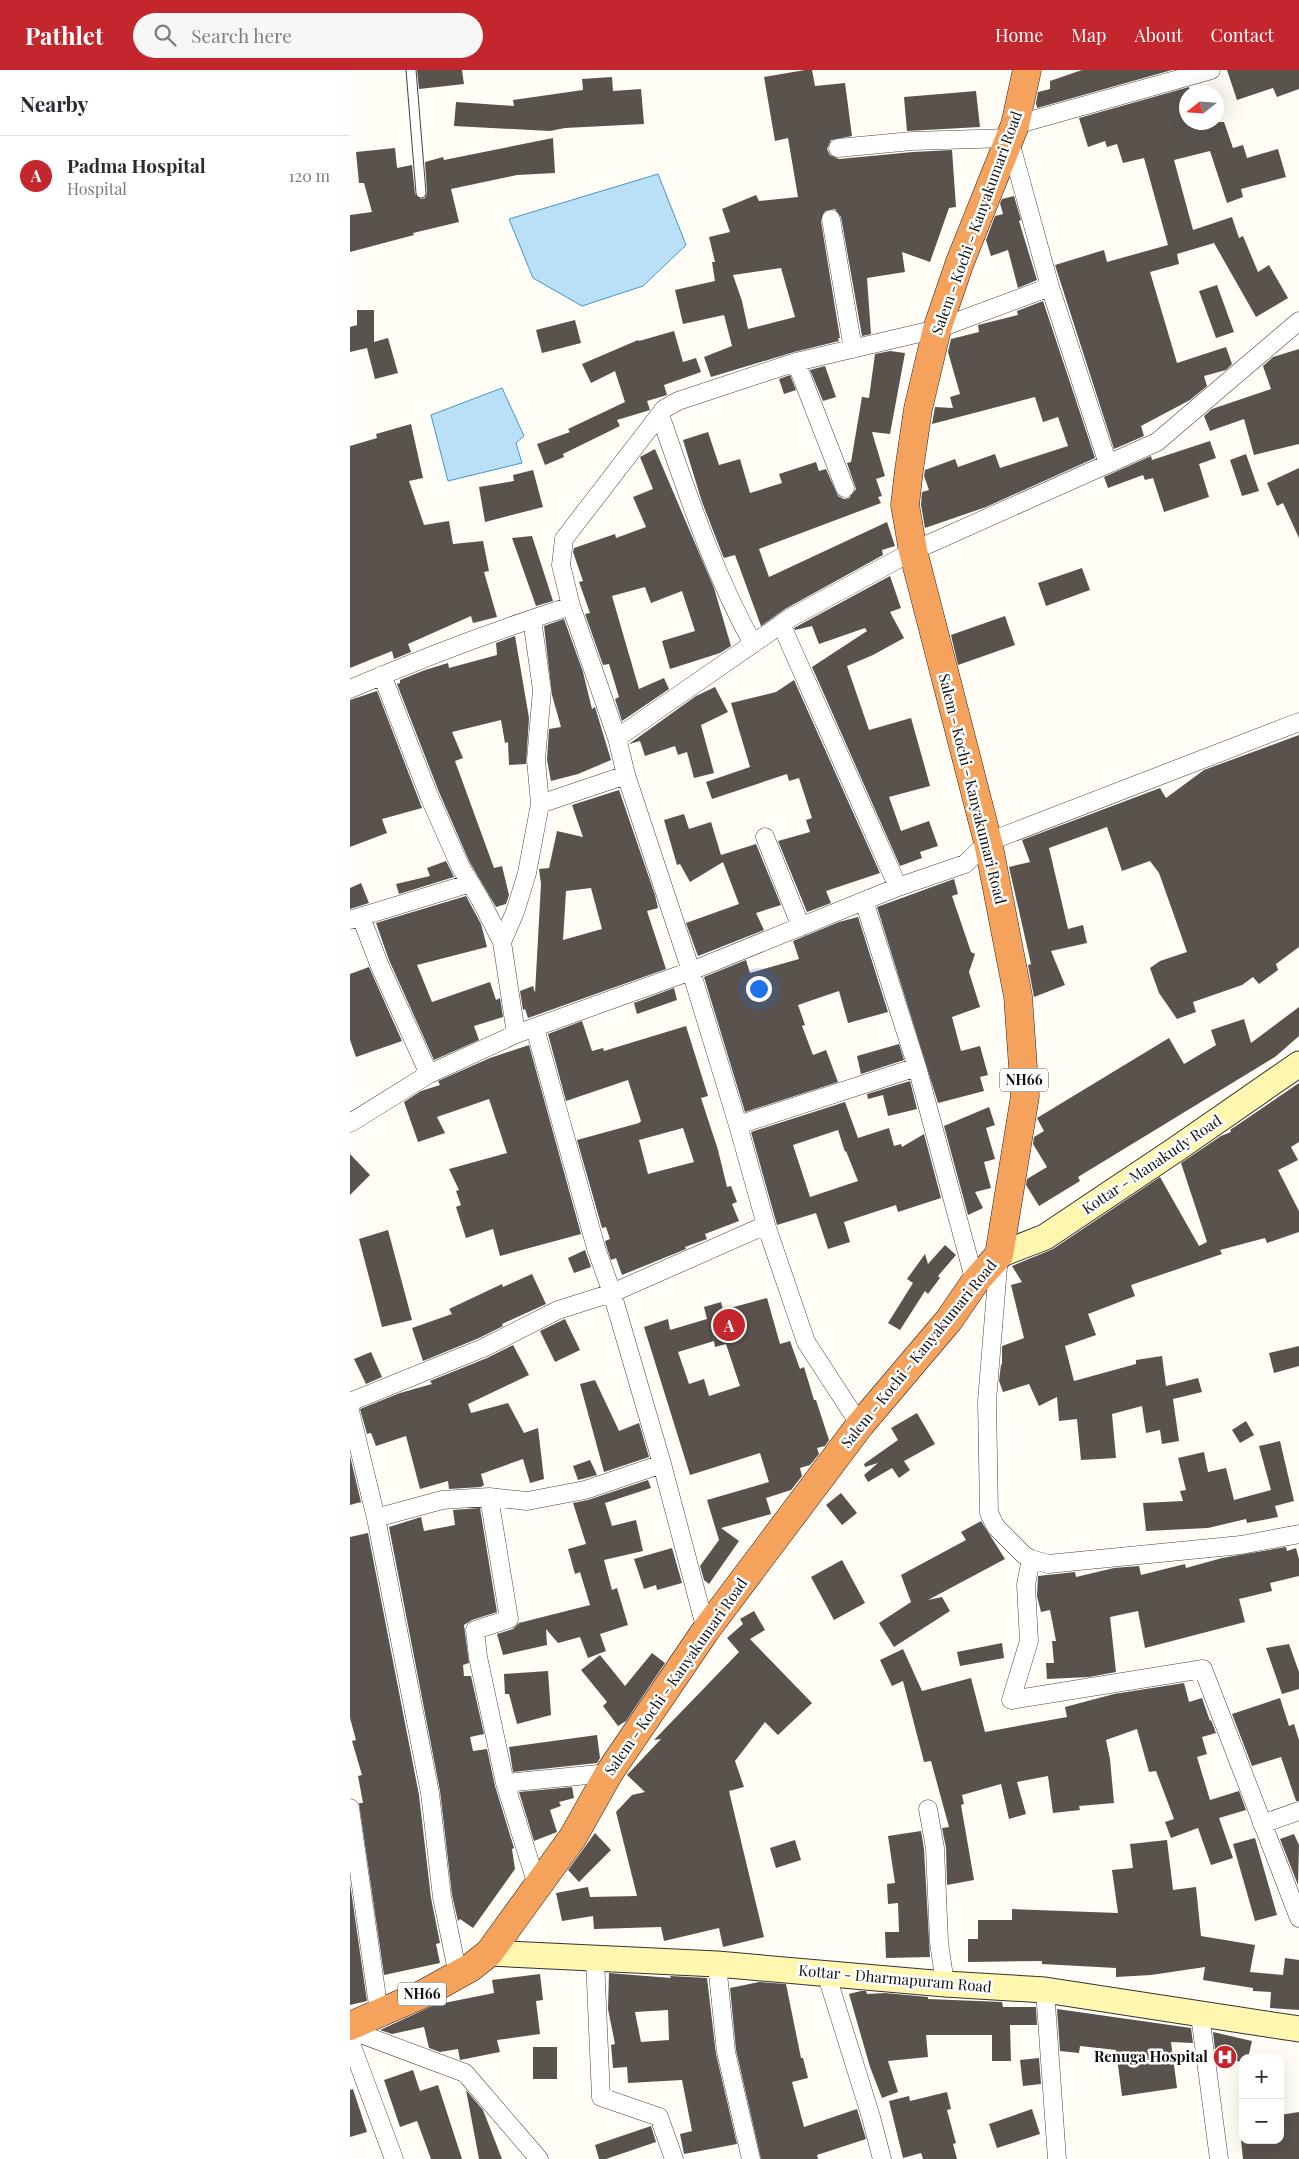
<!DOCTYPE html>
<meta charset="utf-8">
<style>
:root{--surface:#fff;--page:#f7f7f7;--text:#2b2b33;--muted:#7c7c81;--line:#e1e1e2;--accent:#c4262e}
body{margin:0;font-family:"Playfair Display",serif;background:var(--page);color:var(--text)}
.controls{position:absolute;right:15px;bottom:15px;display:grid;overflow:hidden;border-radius:10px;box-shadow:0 5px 20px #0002}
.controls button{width:45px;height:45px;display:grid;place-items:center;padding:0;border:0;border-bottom:1px solid var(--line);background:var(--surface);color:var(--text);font:25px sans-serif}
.compass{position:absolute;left:829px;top:15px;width:45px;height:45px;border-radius:50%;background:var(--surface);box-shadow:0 5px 20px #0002;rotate:253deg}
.you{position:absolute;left:408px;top:918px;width:18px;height:18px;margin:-12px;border:4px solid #fff;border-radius:50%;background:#1a73e8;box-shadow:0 0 0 8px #1a73e833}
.badge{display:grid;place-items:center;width:32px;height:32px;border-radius:50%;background:var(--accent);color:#fff;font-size:16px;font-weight:700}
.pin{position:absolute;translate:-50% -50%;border:2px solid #fff;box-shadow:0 1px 5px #0006}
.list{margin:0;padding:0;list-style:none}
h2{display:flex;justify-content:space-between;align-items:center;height:65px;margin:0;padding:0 20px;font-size:21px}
h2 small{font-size:16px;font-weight:400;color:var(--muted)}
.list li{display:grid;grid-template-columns:32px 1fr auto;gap:15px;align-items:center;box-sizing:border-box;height:80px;padding:0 20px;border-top:1px solid var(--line)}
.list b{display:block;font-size:19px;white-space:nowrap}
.list p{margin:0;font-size:16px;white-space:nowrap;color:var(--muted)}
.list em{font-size:16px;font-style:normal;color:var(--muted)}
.icon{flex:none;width:28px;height:28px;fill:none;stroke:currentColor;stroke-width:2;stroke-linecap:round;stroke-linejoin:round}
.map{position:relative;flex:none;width:949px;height:2089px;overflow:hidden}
header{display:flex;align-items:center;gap:30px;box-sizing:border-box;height:70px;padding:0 25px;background:var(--accent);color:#fff}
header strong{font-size:24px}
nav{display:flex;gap:28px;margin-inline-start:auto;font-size:18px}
.search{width:350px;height:45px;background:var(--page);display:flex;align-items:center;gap:12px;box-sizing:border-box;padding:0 18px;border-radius:28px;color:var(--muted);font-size:19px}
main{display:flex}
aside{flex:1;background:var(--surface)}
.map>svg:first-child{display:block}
</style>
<header>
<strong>Pathlet</strong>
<div class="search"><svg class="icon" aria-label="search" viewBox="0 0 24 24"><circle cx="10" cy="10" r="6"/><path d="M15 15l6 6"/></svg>Search here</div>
<nav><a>Home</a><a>Map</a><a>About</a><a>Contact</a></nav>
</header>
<main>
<aside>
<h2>Nearby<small></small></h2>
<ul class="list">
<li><span class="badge">A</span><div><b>Padma Hospital</b><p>Hospital</p></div><em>120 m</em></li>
</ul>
</aside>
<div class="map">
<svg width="949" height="2089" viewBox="0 0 949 2089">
<rect width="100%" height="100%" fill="#fffdf5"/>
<!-- water -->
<path fill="#b9e0f7" stroke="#3f96cf" d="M308,104L336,175L293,216L232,236L183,208L159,149Z
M152,318L174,366L166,373L172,393L98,411L81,345Z"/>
<!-- building -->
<path fill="#5a524d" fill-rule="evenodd" d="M67,0H112L114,14L69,19Z
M455,0H462L465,16L495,13L502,66L481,70L477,79L480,85L489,89L563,82L602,80L606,137L599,138L580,192L552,182L555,202L517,208L521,264L512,266L491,147L485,139L475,141L471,151L490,268H488L489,271L444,282L361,307L354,287L382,276L374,245L333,254L325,220L365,211L362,192H365L359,167L380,162L372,139L406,125L409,131L448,127L438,68L425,71L414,7ZM431,198L445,247L398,259L392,231L383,205Z
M732,0H822L687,38L686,33L688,22L700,19V11Z
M877,0H949V19L927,27L923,18L887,30Z
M262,7L263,21L291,19L294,54L215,58L200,61L104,56L106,32L164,36L163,30L233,20L232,9Z
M839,17L841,22H836V52H874L883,78L893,75L897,88L928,79L936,107L891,119L893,127L877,133L860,81L824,90L843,160L882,147L889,168L893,166L908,202L919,195L938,228L906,247L864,173L827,184L829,194L800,202L827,293L876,277L882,294L876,300L854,306L857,316L840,330L791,356L794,366L764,379L705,195L754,180L757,192L818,175L794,88L773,93L767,74L757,77L755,71L738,77L729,48Z
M626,21L630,57L557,61L554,27Z
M203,68L205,103L167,105L101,119L109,152L63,163L64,165L0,182V145L22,142L14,113H9L6,82L45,78L47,98L62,95L65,124L71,129L75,128L77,123L75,92L93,87L94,90Z
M664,126L671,150L669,151L687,210L668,218L658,180L641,186L636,170L645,146L653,144L650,133L652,129Z
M867,215L884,262L866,268L849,221Z
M693,231L745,388L636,437L575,458L571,435L572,422L579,420L574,406L575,400L605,389L608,397L645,384L650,398L718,376L708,347L693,352L685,327L582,354L585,337L603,338L600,327L610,324L598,282L601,269L629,262L628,255L668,245L667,241Z
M7,240H24V272L38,268L48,303L25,309L17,278L0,282V257L7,255Z
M225,250L231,273L192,283L186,260Z
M324,261L333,292L346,288L351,302L314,315L317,325L297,331L300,340L267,350L270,356L213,384L214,387L195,395L187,374L220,362L218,359L275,332L265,301L241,313L232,294L288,270L289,271Z
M949,279V374L904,385L894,349L860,361L854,346L862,339L921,319L913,296L923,287Z
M540,281L555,283L540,364L522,362L535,406L526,409L532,426L528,427L531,433L409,479L419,507L537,452L545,476L532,480L533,485L435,539L411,556L385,485L374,488L373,486L352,432L333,370L358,362L369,395L390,389L400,423L432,413L429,404L466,392L469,401L476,399L488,426L494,429L499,428L506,419L497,393L501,392L512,327L519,328L525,284Z
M475,296L486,327L473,331L460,300Z
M440,305L446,320L434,324L429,309Z
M61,354L73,408L59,411L74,455L99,451L103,474L133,471L139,501L134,502L147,547L123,553L121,546L58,574L61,582L44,589L42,581L0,598V376L27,368L26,364Z
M860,371L866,388L849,394L859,427L814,442L803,408L795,410L793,405L758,418L754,407L801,386L802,390Z
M305,379L364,518L381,576L370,583L320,599L312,571L345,561L332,521L301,533L295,517L262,526L289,619L314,608L319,619L272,651L265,629L269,627L259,594L253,595L235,544L240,543L229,512L233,511L223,482L224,478L265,464L266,468L296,457L283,427L303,419L290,387Z
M896,384L909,421L892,426L880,390Z
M949,398V468L933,433L927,436L917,413Z
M183,400L193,437L135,452L129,417L164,411L163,405Z
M182,466L203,531L186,536L162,468Z
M732,498L740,520L696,536L688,513Z
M540,506L551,538L540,542L554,568L523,585L497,596L519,660L561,648L574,694L580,716L539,727L551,761L579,751L588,776L570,782L572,788L550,796L462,597L517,561L515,558L469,574L462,556L445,560L444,558Z
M655,546L665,575L608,595L601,565Z
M214,549L233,602L242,639L245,637L261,690L228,704L201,711L197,690L199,659L211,657L202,625L194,556Z
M165,566L179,648L176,694L159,695L158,672L155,673L151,650L102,662L113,688L105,691L144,798L152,796L159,825L156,834L146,837L119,791L89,722L47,614L50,613V610L75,600L98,593L99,598L147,585L146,573Z
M444,610L530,803L476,821L481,833L457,842L428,771L460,762L456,750L462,748L449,708L439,711L437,704L362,729L356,712L400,697L381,633L426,622Z
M365,617L378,642L351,655L364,703L344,708L337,682L328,685L325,676L295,686L290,671L279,674L346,626Z
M27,621L72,738L32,749L37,763L0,777V630Z
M949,665V877L926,894L928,900L909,914L903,907L892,915L843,932L846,942L827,949L809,923L800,898L810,891L837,882L809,803L800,791L772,801L757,757L699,778L718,859L733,855L737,873L701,881L715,915L684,927L678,895L681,894L659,797L680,792L672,770L810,718L816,728L854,700Z
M269,720L305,825L308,838L297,841L316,899L178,948L175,939L173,940L170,921L183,916L185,923L191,814L189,799L199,798L207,761L233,767L222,735ZM241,818L252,859L213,870L216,821Z
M334,744L339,759L361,752L371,785L406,774L431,835L406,843L414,860L348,886L336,853L389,834L373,792L340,812L330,794L327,795L314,750Z
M96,791L104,807L49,824L46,814L80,806L77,798Z
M604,809L608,824L602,826L621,882L625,884L619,902L630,937L602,947L611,981L630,976L638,1005L630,1007L634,1021L588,1033L527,837Z
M11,813L19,833L0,839V818Z
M116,826L131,854L137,877L67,895L82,932L140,912L146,930L150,928L153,947L124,956L129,970L84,990L39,890L26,853Z
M508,847L538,942L498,953L489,921L448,935L455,955L452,956L463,985L476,980L488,1012L395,1042L354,907L396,890L400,903L449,889L443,871L489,852Z
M19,897L52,971L6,987L0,970V904Z
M324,918L327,930L287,944L284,933Z
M949,937V966L925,987L728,1107L730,1111L689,1136L676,1115L677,1109L697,1097L683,1074L684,1067L694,1061L687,1048L819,968L834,994L866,975L861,960L894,949L901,973Z
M232,951L242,981L253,978L254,981L336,956L358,1026L351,1028L368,1080L377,1117L381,1116L387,1132L382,1134L389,1151L355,1164L357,1169L335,1177L336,1179L272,1205L266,1188L261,1190L256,1175L255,1171L260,1169L256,1157L252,1158L227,1070L289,1053L291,1051L278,1010L216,1031L198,964ZM333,1058L344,1092L298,1104L289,1070Z
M549,974L554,990L511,1004L507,986Z
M179,975L231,1164L150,1186L143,1159L116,1168L106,1137L111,1135L106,1121L109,1120L99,1099L157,1083L139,1029L87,1047L95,1063L68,1072L54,1032L71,1021L90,1015L88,1011L140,988Z
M560,1011L567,1039L538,1046L533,1025L518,1029L517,1024Z
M949,1013V1072L941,1077L948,1090L928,1100L949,1141V1162L917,1173L915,1168L870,1180L872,1184L781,1215L785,1226L738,1244L746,1265L715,1276L724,1311L786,1294V1290L812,1286L816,1316L848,1308L852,1322L823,1329L829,1371L812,1374L810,1360L796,1363L792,1336L762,1344L766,1388L731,1390L727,1349L709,1351L707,1327L689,1336L679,1314L653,1322L649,1311L651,1295L652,1294V1276L674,1268L661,1215L672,1212L662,1196L703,1179L810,1107L849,1176L857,1172L831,1093L871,1066L881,1062L880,1060Z
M495,1032L508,1068L539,1058L544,1076L551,1074L552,1077L574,1064L591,1128L548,1142L546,1135L494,1152L500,1172L478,1179L466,1143L427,1155L401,1062ZM488,1060L495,1082L496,1081L508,1111L460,1127L443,1075Z
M639,1037L645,1055L636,1058L645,1089L634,1092L641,1118L625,1122L633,1138L618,1145L594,1056Z
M0,1084L20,1105L0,1125Z
M38,1160L62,1250L32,1257L9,1169Z
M595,1175L606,1185L588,1206L590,1208L578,1224L575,1221L550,1260L538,1253L563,1213L557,1209L575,1184L578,1194Z
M235,1180L241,1197L224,1203L218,1188Z
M182,1204L196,1234L152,1254L153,1256L129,1268L73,1291L62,1258L102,1244L99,1239L152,1214L153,1217Z
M417,1228L430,1274L440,1271L450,1299L454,1297L464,1330H466L479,1370L475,1376L467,1378L469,1384L460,1395L450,1398L452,1406L441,1420L416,1428L421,1444L371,1458L389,1471L359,1514L354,1510L350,1496L369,1470L357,1430L419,1412L410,1383L340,1405L294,1257L318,1249L320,1260L357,1249L354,1237L371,1232L373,1240ZM364,1271L365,1277L376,1274L390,1316L359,1326L354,1309L339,1314L328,1282Z
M215,1249L230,1280L205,1292L190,1261Z
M163,1275L179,1305L118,1334L121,1343L158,1333L174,1363L188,1358L194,1409L180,1413L173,1389L131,1404L134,1415L131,1417L99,1419L98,1411L70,1419L56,1366L26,1376L21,1363L17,1364L10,1339L50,1323L82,1314L80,1311L137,1288Z
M949,1276V1296L924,1303L919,1283Z
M21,1282L32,1307L16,1314L4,1289Z
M245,1310L269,1361L289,1353L299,1387L254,1402L230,1314Z
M567,1343L585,1374L554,1391L560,1400L549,1408L542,1398L518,1412L514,1405L528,1393L515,1397L514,1394L548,1370L541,1358Z
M896,1351L904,1365L890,1373L882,1360Z
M930,1371L944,1431L925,1436L928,1447L897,1453L896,1449L858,1458L796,1461L793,1433L833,1431L830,1421L836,1420L828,1388L854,1382L858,1402L876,1398L884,1430L921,1420L909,1376Z
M0,1386L11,1432L0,1435Z
M240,1390L247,1405L228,1410L223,1396Z
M298,1410L301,1418L255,1433L262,1456L286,1450L293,1481L254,1490L262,1520L267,1518L278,1555L250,1564L256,1581L238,1588L230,1567L208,1573L196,1559L197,1575L153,1585L147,1564L163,1559L169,1553L240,1535L230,1502L225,1504L218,1479L236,1474L223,1433L238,1430Z
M491,1423L507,1443L492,1455L476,1435Z
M130,1438L147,1542L122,1550L114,1555L119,1593L113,1595L114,1606H121L134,1664L120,1667L123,1681L137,1679L145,1716L164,1778L162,1779L165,1799L123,1858L110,1849L108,1851L102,1825L90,1721L39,1457L71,1447L74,1461L105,1455L103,1440Z
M631,1451L655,1489L578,1530L592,1527L600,1541L544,1577L529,1553L561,1532L551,1505L616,1470L611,1462Z
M18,1463L69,1725L81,1828L90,1873L86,1874L90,1893L34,1905L9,1733H13L8,1706L12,1705L2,1671L6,1670L0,1648V1467Z
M936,1477L937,1481L946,1478L949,1489V1506L920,1513L922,1521L889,1529L895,1552L795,1578L788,1541L760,1547L766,1602L739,1607L697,1609L696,1593H704L702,1571H706L700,1540L691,1542L687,1526L688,1506L725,1502L726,1507L764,1498L789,1496L791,1505L835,1494L836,1498L872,1488Z
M322,1478L332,1513L307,1520L306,1515L294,1519L284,1489Z
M492,1490L515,1533L484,1550L461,1507Z
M404,1541L415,1560L400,1569L462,1633L428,1665L415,1652L385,1691L394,1717L379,1721L414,1867L373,1877L369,1858L314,1871L311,1857L244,1859L243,1846L212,1851L206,1823L238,1817L240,1827L287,1826L266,1742L282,1725L295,1722L277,1705L311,1669L304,1670L389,1582L377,1568L393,1554L390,1549Z
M652,1573L654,1588L610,1596L607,1582Z
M939,1574L949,1602V1619L932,1624L916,1578Z
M553,1579L572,1621L621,1608L635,1662L717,1647L715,1637L764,1624L834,1613L839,1632L852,1628L860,1651L861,1650L866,1663L852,1667L857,1684L847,1687L860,1730L889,1721L896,1740L869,1748L883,1788L861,1795L848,1758L821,1768L815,1752L824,1749L806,1701L799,1702L787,1659L756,1670L760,1689L764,1733L729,1736L730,1740L703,1743L698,1706L667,1712L676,1744L659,1749L651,1714L612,1725L614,1734L611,1735L624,1810L597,1815L596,1778L592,1758L599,1757L581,1691L574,1692L553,1611L542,1616L530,1590Z
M302,1583L315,1593L276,1651L268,1656L253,1636L257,1632L231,1600L250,1585L275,1616Z
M198,1601L201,1645L167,1654L159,1624H155L154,1604Z
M930,1628L939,1656L944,1654L949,1670V1731H946L931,1687L902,1696L882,1644Z
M247,1665L250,1688L247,1693L163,1702L159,1677Z
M222,1717L224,1728L209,1732L211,1736L200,1740L207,1762L184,1771L169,1722Z
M571,1761L574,1779L580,1887L536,1888L535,1862H549L548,1833L538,1834L537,1814L545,1813L538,1766Z
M245,1763L261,1780L229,1812L218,1800Z
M944,1764L949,1775L948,1815L930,1769Z
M905,1768L927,1845L905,1851L883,1774Z
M445,1770L451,1790L426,1798L420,1778Z
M817,1770L823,1820L846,1817L851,1866L905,1875L900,1902L933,1905L935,1888L949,1890V1940L920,1938L921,1922L903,1921V1918L853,1910L855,1897L801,1905L766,1907V1898L692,1894V1891L618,1892V1869H628V1850H662V1839L768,1843L762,1800L783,1798L780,1774Z
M0,1813L17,1931L0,1935Z
M259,1903L321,1908L320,1906L357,1908L366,1984L387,2074L334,2084L330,2064L342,2061L332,2010L278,2013L277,1997L263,1998L261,1975L265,1974L258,1939ZM318,1940L319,1970L291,1972L285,1942Z
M190,1904L193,1930L186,1931L190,1964L147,1970L150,1982L110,1990L108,1979L90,1982L79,1978L74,1957L42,1964L30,1960L93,1931L94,1933L144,1923L142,1910Z
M409,1912L436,1914L451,1988H453L458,2008L442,2012L454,2057L507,2039L516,2069L467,2085L468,2089H411L386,1980L380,1918Z
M511,1921H516L517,1924L535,1923L578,1927V1929L652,1932L653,1937H686L687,1955H660L661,1991H642V1965H576L578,1987L538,1991L548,2022L532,2028L520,1997L499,1924Z
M707,1939L841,1958L843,1973L821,1972L827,2018L772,2026L766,1980L730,1976L729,1983L710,1981Z
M863,1962L902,1971L898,1988H893V1992L866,1988Z
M183,1977H207V2009H183Z
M689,1988L691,2014L673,2016L670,1990Z
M63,2000L70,2021L88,2015L112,2089H81L67,2051L50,2057L34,2010Z
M3,2019L17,2062L0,2067V2020Z
M116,2020L133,2040L152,2089H129Z
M597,2022L601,2039L597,2040L606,2073L603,2074L607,2089H573L571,2083L553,2088L539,2031L559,2026L560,2031Z
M682,2039L690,2064L647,2078L639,2054Z
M949,2042V2089H893L891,2070H930V2045Z
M301,2056L306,2072L256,2089H249L245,2075Z"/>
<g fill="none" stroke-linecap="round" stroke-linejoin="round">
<!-- lane casing -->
<g stroke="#444" stroke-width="11">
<path id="lane" d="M61,0L71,123"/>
</g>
<!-- street casing -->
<g stroke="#444" stroke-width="19">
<path id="street" d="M665,55L861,0
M488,78L562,71L659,68L700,217L758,394
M481,149L503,279
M446,292L495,418
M310,345C337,422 363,502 403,574
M431,554L548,817
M32,605L79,726L110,796L130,829L152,872
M0,619C72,588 146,560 221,536
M267,668L440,548L563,481L807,372L949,251
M190,734L276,705
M415,767L451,857
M514,831L567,997L625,1212
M11,847L29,894L79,1004
M0,850L121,813
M185,958L246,1178L262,1223L312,1394L356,1560
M166,964L152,872L165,842L177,803L190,734L186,690L192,620L182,549
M0,1053L79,1004L166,964L341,901L548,817L615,794L638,772L949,652
M388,1055L567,997
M649,1185L637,1331L639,1443L646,1457L674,1485L681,1489L698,1494L891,1475L949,1464
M0,1332L133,1278L208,1240L262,1223L416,1155
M0,1341L26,1448L80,1723L92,1827L108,1905
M510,1355L456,1272L416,1155L388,1055L341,901L276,705L267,668L221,536L211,495L214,469L314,339L328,331L446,292L587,259L700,217
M139,1427L159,1549L125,1560L128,1587L155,1713L259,1703
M26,1448L92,1430L139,1427L177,1431L235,1420L312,1394
M681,1489L676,1515L679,1571L661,1630L853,1599L949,1848
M155,1713L187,1815
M0,1738L29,1942
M578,1739L585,1778L589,1872L595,1914
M912,1754L949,1741
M245,1889L251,2027L309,2047L324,2089
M367,1894L376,1982L401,2089
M476,1903L521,2047L532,2089
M695,1920L707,2089
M850,1945L869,2089
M0,1960L115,2003L189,2089
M0,1971L44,2089"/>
</g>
<!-- secondary casing -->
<g stroke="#333" stroke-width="27">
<path id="secondary" d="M649,1185L695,1167L825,1080L949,994
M139,1883L367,1894L595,1914L695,1920L949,1959"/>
</g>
<!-- highway casing -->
<g stroke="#222" stroke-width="29">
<path id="highway" d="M0,1956L75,1923L120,1898L139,1883L223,1767L259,1703L356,1560L510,1355L599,1250L625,1212L649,1185L675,1026L668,926L638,772L563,481L555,435L559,400L568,339L587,259L610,192L665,55L677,0"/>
</g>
<!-- lane -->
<use href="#lane" stroke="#fff" stroke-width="9"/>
<!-- street -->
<use href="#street" stroke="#fff" stroke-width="18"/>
<!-- secondary -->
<use href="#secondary" stroke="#fff6b0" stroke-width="25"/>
<!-- highway -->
<use href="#highway" stroke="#f5a25d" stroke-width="28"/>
</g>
<!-- icons -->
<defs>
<g id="hospital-disc" transform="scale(1.25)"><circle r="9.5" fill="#c4262e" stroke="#fff"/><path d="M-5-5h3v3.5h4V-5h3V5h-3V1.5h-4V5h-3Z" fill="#fff"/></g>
</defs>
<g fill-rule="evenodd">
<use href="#hospital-disc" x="875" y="1987"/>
</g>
<g text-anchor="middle" stroke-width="5" stroke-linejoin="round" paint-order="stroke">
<!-- shield labels -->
<g fill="#fff" stroke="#585858" stroke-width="1">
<rect x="650" y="998.5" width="48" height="23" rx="4"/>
<rect x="48" y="1912.5" width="48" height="23" rx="4"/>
</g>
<g font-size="14" font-weight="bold" fill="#111">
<text x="674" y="1015">NH66</text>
<text x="72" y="1929">NH66</text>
</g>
<!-- street labels -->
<g font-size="15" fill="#111" stroke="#fff">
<text transform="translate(627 153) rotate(-70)" y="5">Salem - Kochi - Kanyakumari Road</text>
<text transform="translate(622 719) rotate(76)" y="5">Salem - Kochi - Kanyakumari Road</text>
<text transform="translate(802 1095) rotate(-34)" y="5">Kottar - Manakudy Road</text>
<text transform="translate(569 1284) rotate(-51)" y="5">Salem - Kochi - Kanyakumari Road</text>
<text transform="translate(326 1607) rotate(-55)" y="5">Salem - Kochi - Kanyakumari Road</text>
<text transform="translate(545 1909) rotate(5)" y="5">Kottar - Dharmapuram Road</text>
</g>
<!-- poi labels -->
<g font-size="15" font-weight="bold" fill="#111" stroke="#fff" text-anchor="end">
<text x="858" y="1992">Renuga Hospital</text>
</g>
</g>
</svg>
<div class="controls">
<button>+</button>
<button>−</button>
</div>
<svg class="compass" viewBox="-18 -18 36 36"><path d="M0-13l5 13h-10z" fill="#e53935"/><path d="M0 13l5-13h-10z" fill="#7c7c81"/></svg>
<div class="you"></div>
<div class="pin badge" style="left:379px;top:1255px">A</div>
</div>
</main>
